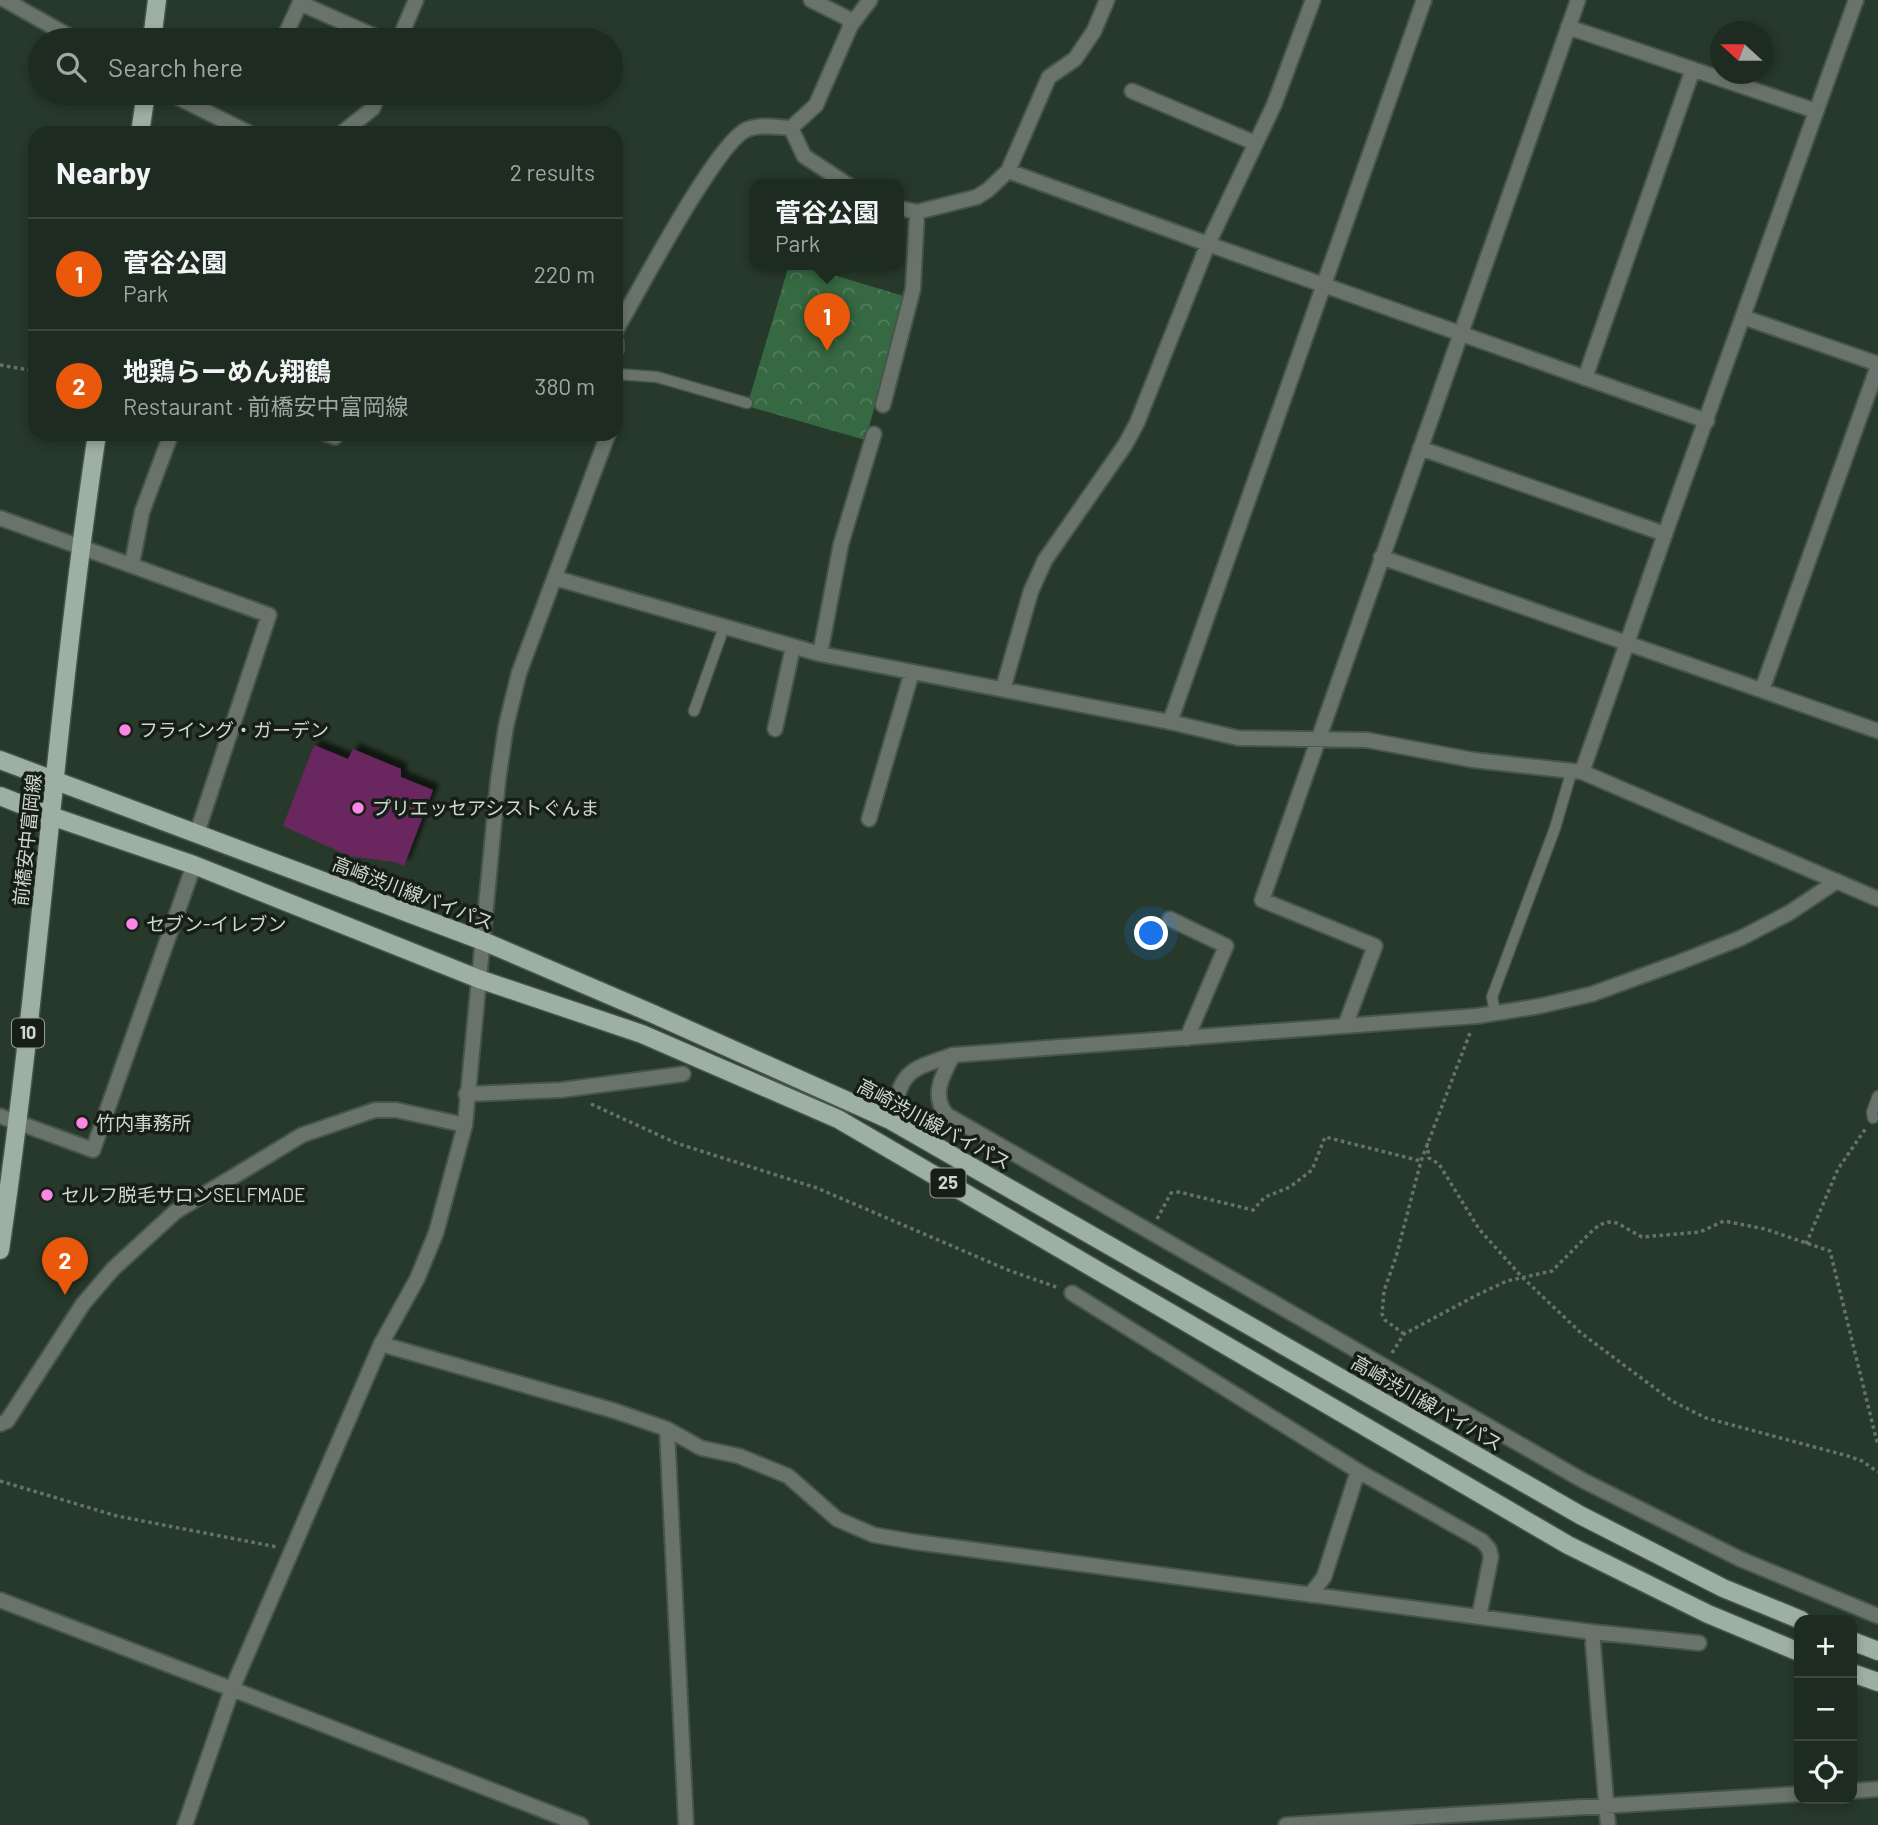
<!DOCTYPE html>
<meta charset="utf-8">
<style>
:root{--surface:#1d2b20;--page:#2a372d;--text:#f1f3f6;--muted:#a0a7a5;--line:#3b473e;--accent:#ea580c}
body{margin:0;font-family:Barlow,"Noto Sans JP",sans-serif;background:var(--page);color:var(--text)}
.controls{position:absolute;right:21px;bottom:21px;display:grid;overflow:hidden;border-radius:14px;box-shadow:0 4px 10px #0003}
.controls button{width:63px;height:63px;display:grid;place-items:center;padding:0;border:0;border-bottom:2px solid var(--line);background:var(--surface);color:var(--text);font:35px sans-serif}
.compass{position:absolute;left:1710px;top:21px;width:63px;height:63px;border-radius:50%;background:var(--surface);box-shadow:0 4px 10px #0003;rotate:291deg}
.you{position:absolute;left:1152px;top:934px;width:24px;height:24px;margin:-18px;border:5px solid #fff;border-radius:50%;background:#1a73e8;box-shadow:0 0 0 10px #1a73e833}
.badge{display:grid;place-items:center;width:46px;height:46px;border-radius:50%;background:var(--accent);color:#fff;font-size:23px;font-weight:700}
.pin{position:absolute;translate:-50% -58px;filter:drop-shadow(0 2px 4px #0008)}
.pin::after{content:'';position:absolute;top:37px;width:24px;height:21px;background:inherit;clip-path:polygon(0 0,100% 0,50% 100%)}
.popup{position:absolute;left:750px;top:179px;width:154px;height:91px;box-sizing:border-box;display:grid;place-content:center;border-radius:14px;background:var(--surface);filter:drop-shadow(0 2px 5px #0005);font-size:23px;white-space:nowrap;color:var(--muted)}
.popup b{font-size:26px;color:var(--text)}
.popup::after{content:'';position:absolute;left:50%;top:100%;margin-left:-14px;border:14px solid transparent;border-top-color:var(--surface)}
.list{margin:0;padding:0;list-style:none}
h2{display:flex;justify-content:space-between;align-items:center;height:91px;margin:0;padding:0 28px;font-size:30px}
h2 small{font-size:23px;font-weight:400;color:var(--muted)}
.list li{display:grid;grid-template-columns:46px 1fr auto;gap:21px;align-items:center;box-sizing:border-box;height:112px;padding:0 28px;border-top:2px solid var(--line)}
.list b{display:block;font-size:26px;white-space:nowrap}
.list p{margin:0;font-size:23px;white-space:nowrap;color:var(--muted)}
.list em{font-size:23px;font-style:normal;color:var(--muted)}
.icon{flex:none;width:38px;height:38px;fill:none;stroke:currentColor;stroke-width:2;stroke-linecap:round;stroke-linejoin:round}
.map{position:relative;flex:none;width:1878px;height:1825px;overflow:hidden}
.search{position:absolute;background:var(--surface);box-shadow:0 4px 10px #0003;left:28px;top:28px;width:595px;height:77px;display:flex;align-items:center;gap:18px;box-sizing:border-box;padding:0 24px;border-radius:38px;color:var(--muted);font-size:26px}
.panel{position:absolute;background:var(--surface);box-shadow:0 4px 10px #0003;left:28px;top:126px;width:595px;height:315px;border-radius:21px}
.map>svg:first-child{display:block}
</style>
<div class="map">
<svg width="1878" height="1825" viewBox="0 0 1878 1825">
<defs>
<pattern id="forest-crowns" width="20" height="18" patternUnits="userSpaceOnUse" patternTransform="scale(1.75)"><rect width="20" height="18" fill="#366842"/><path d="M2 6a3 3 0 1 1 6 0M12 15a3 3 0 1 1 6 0" fill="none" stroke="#527d5c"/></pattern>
<filter id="shadow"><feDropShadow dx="6" dy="-6" stdDeviation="2" flood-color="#0009"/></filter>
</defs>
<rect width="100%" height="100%" fill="#27392a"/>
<!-- forest -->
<path fill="url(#forest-crowns)" d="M789,265H800L907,297L865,440L747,406Z"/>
<!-- building -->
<path fill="#6a265e" filter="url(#shadow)" d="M314,745L348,759L353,749L401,769V777L433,790L404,866L395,862L349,856L283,826Z"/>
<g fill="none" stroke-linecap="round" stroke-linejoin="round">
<!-- service casing -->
<g stroke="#455648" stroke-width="13">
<path id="service" d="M616,374L657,377L747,403
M694,711L724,627
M1495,1012L1492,997L1555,828L1572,770
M1873,1118L1872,1112L1878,1096"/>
</g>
<!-- minor casing -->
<g stroke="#455648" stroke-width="18">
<path id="minor" d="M5,0L76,40
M300,0V3L383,40
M851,25L870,0
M1568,27L1816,111
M283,40L300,3
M399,40L416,0
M1132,91L1255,143
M169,93L249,133
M791,128L816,105L851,25L847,18L811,0
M342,133L373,108L379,93
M1008,171L1208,244L1274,105L1313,0
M899,208L917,212L977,197L988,190L1008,171L1049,77L1075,59L1094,31L1107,0
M1743,317L1878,364
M616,330C637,295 718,139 748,129C761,124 778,127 791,128L804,156L848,185
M616,342V350
M1585,378L1693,69
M883,405L913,289L917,212
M327,434L335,437
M1420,448L1665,534
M0,518L269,615L197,833
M1381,557L1878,731
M132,564L142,512L171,434
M555,578L820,654L1170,722L1238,738L1367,740L1473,760L1582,772L1878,899
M820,654L841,544L874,434
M1003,689L1031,591L1045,560L1125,445L1137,423L1208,244
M1762,690L1878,366
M775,729L793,647
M498,781L506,726L519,673L608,434
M869,819L912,672
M1170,919L1226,946L1187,1038
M1345,1026L1375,946L1262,900L1578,0
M953,1055C943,1074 930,1096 947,1115L1582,1480L1740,1559L1878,1616
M466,1094L561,1090L683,1074
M0,1116L93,1150L194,865
M1072,1293L1358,1471L1482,1541L1489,1549L1491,1557L1479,1617
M381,1344L615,1411L667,1429L701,1448L739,1456L788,1476L837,1519L874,1535L915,1542L1592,1632L1699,1643
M667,1429L686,1825
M1310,1595L1324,1577L1358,1471
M1592,1632L1608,1825
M1852,1791L1878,1789
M185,1825L232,1689L581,1825
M1286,1825L1799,1794"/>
</g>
<!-- tertiary casing -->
<g stroke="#455648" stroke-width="18">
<path id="tertiary" d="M1208,244L1707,421
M1170,722L1424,0
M1582,772L1665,534L1856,0
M890,1120C904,1070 905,1071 953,1055L1477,1016L1540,1006L1592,994L1680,962L1741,938L1789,913L1837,881
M0,1424L7,1421L83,1304L113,1269L175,1212L302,1135L375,1110H396L465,1125
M0,1600L232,1689L381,1344L417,1279L436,1233L465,1125L498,781"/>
</g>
<!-- primary casing -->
<g stroke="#455648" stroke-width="21">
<path id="primary" d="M152,40L157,0
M140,133L146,93
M0,760L483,941L651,1013L890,1120L1580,1515L1723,1588L1801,1620
M0,796L51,816L194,865L479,979L642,1034L838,1119L1568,1545L1708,1614L1799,1652
M0,1250C40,979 56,705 97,434
M1852,1641L1878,1651
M1852,1673L1878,1682"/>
</g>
<!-- path -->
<path stroke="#647467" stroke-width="3.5" stroke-dasharray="3.5 3.5" stroke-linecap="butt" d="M0,365L35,371
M591,1104L676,1143L817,1188L1008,1270L1059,1288
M1427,1143L1429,1158L1439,1164L1479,1229L1522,1277L1581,1333L1672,1401L1706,1418L1848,1456L1862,1461L1878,1472
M1157,1219L1171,1193L1179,1192L1253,1210L1265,1197L1290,1187L1312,1170L1325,1137L1421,1161
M1806,1244L1838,1169L1866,1128
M1404,1334L1385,1320L1382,1314L1384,1291L1396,1257L1421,1161L1470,1033
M1392,1353L1404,1334L1477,1295L1507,1281L1552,1271L1590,1233L1599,1225L1608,1222L1617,1223L1642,1237L1700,1232L1724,1221L1765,1229L1830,1251L1878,1446
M0,1481L117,1516L277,1547"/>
<!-- service -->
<use href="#service" stroke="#6a736b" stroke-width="10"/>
<!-- minor -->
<use href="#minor" stroke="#6a736b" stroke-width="14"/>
<!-- tertiary -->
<use href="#tertiary" stroke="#6a736b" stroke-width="14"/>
<!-- primary -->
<use href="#primary" stroke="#9eb0a1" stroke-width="18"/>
</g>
<!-- markers -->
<g fill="#fc86e4" stroke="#161e17" stroke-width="2.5">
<circle cx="125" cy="730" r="7"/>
<circle cx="358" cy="808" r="7"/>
<circle cx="132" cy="924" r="7"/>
<circle cx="82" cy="1123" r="7"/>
<circle cx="47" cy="1195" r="7"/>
</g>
<g text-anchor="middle" stroke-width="7" stroke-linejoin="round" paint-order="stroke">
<!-- shield labels -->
<g fill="#161e17" stroke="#96a097" stroke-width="2">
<rect x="12" y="1018.5" width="32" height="29" rx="5"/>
<rect x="930.5" y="1168.5" width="35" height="29" rx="5"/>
</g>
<g font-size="18" font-weight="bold" fill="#cdd8ce">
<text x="28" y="1039">10</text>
<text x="948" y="1189">25</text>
</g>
<!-- poi labels -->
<g font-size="19" fill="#cdd8ce" stroke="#161e17" text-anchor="start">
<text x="139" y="737">フライング・ガーデン</text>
<text x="372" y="815">プリエッセアシストぐんま</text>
<text x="146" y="931">セブン-イレブン</text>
<text x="96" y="1130">竹内事務所</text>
<text x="61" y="1202">セルフ脱毛サロンSELFMADE</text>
</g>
<!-- street labels -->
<g font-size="19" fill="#cdd8ce" stroke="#161e17">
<text transform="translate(27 840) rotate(-84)" y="7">前橋安中富岡線</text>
<text transform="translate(413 893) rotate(21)" y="7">高崎渋川線バイパス</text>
<text transform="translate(934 1124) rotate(28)" y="7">高崎渋川線バイパス</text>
<text transform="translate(1427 1403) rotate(30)" y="7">高崎渋川線バイパス</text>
</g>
</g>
</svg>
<div class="controls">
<button>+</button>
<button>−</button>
<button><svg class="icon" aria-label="locate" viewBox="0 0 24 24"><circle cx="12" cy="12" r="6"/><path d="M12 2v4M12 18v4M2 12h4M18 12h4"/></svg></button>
</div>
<svg class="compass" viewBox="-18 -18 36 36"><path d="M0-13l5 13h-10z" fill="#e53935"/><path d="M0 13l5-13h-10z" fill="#a0a7a5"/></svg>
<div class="you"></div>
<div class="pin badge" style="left:827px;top:351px">1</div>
<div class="popup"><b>菅谷公園</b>Park</div>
<div class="pin badge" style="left:65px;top:1295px">2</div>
<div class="search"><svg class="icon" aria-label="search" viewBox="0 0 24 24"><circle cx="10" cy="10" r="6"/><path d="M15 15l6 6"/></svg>Search here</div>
<section class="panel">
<h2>Nearby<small>2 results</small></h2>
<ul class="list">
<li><span class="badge">1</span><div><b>菅谷公園</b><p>Park</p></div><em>220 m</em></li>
<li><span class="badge">2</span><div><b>地鶏らーめん翔鶴</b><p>Restaurant · 前橋安中富岡線</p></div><em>380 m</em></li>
</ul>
</section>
</div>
